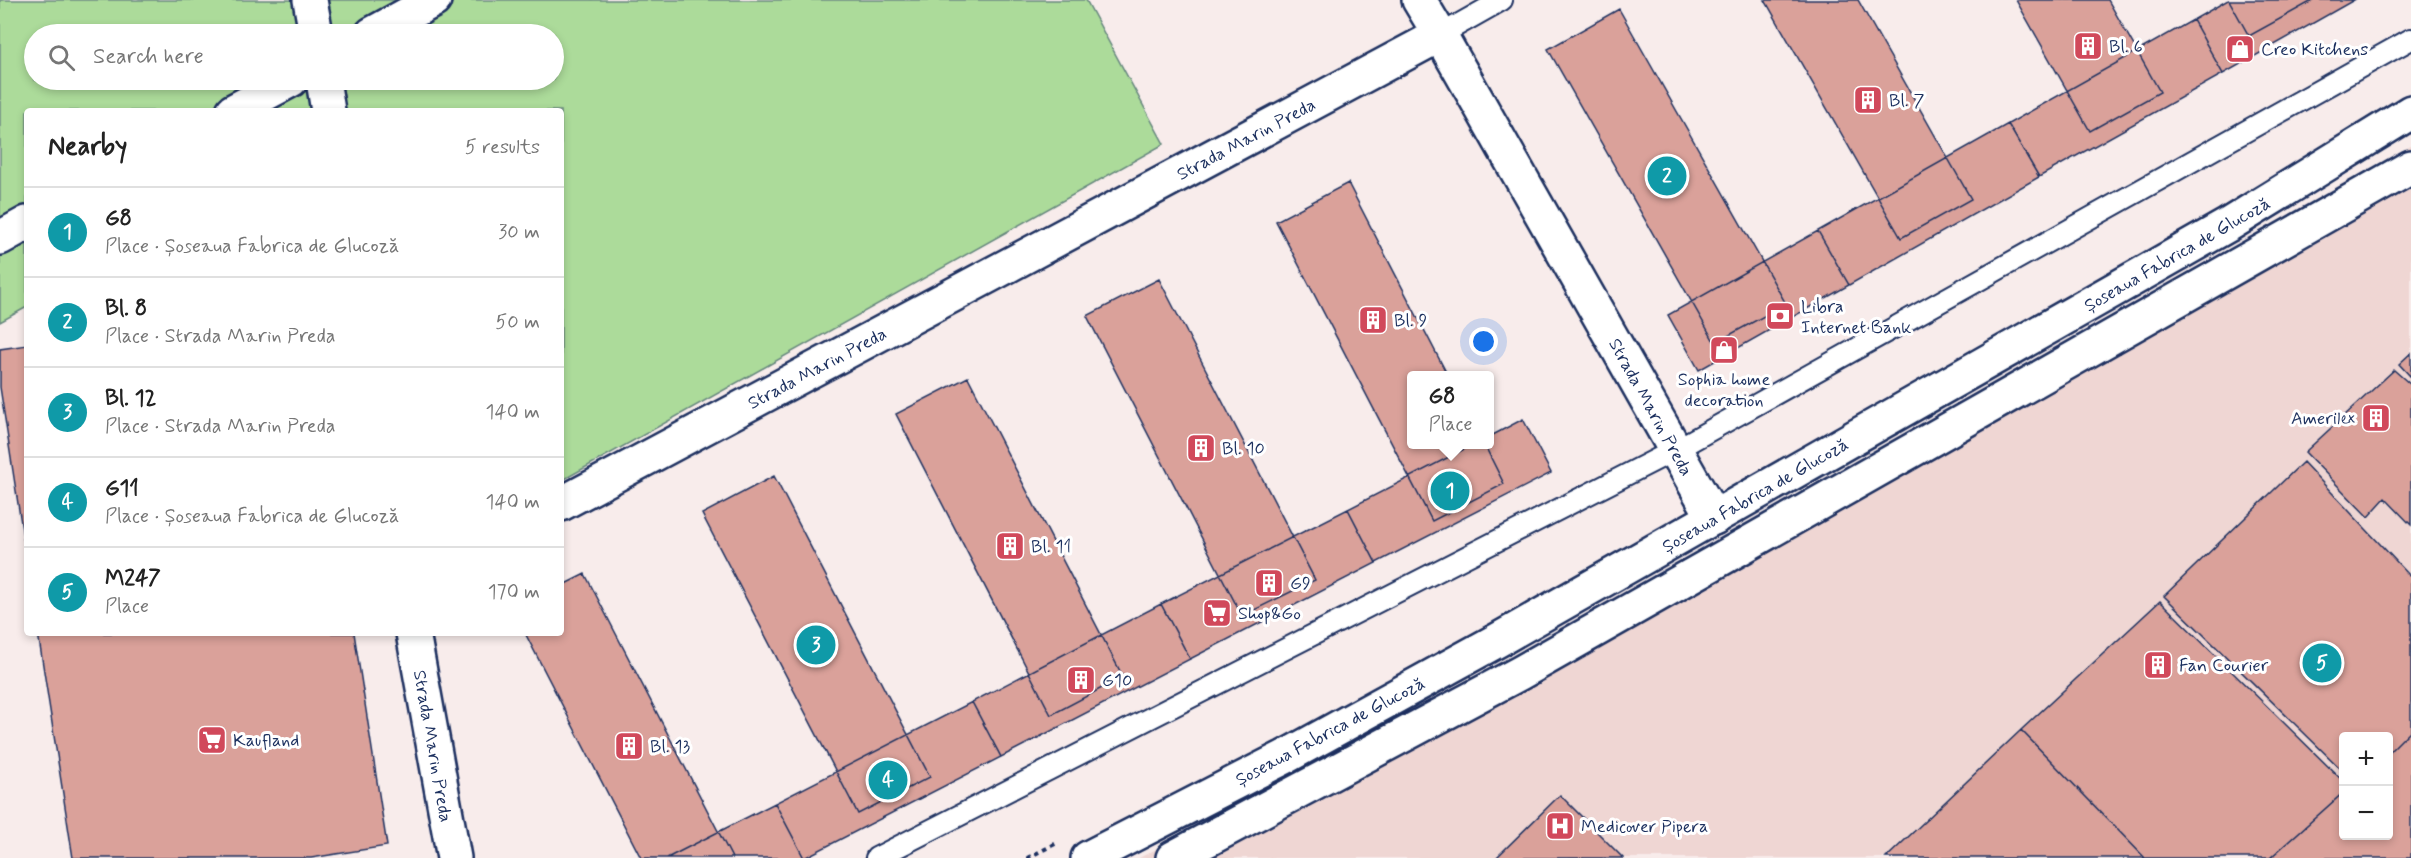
<!DOCTYPE html>
<meta charset="utf-8">
<style>
:root{--surface:#fff;--page:#f2f2f2;--text:#222;--muted:#767676;--line:#e0e0e0;--accent:#2563eb}
body{margin:0;font-family:Mynerve,sans-serif;background:var(--page);color:var(--text)}
.controls{position:absolute;right:18px;bottom:18px;display:grid;overflow:hidden;border-radius:6px;box-shadow:0 3px 9px #0003}
.controls button{width:54px;height:54px;display:grid;place-items:center;padding:0;border:0;border-bottom:2px solid var(--line);background:var(--surface);color:var(--text);font:30px sans-serif}
.you{position:absolute;left:1484px;top:342px;width:21px;height:21px;margin:-15px;border:4px solid #fff;border-radius:50%;background:#1a73e8;box-shadow:0 0 0 9px #1a73e833}
.badge{display:grid;place-items:center;width:39px;height:39px;border-radius:50%;background:var(--accent);color:#fff;font-size:20px;font-weight:700}
.pin{position:absolute;translate:-50% -50%;border:3px solid #fff;box-shadow:0 2px 6px #0006}
.popup{position:absolute;left:1407px;top:371px;width:87px;height:78px;box-sizing:border-box;display:grid;place-content:center;border-radius:6px;background:var(--surface);filter:drop-shadow(0 2px 4px #0005);font-size:20px;white-space:nowrap;color:var(--muted)}
.popup b{font-size:22px;color:var(--text)}
.popup::after{content:'';position:absolute;left:50%;top:100%;margin-left:-12px;border:12px solid transparent;border-top-color:var(--surface)}
.list{margin:0;padding:0;list-style:none}
h2{display:flex;justify-content:space-between;align-items:center;height:78px;margin:0;padding:0 24px;font-size:26px}
h2 small{font-size:20px;font-weight:400;color:var(--muted)}
.list li{display:grid;grid-template-columns:39px 1fr auto;gap:18px;align-items:center;box-sizing:border-box;height:90px;padding:0 24px;border-top:2px solid var(--line)}
.list b{display:block;font-size:22px;white-space:nowrap}
.list p{margin:0;font-size:20px;white-space:nowrap;color:var(--muted)}
.list em{font-size:20px;font-style:normal;color:var(--muted)}
.icon{flex:none;width:33px;height:33px;fill:none;stroke:currentColor;stroke-width:2;stroke-linecap:round;stroke-linejoin:round}
.map{position:relative;flex:none;width:2411px;height:858px;overflow:hidden}
.search{position:absolute;background:var(--surface);box-shadow:0 3px 9px #0003;left:24px;top:24px;width:540px;height:66px;display:flex;align-items:center;gap:15px;box-sizing:border-box;padding:0 21px;border-radius:33px;color:var(--muted);font-size:22px}
.panel{position:absolute;background:var(--surface);box-shadow:0 3px 9px #0003;left:24px;top:108px;width:540px;height:528px;border-radius:6px}
.map>svg:first-child{display:block}
</style>
<div class="map">
<svg width="2411" height="858" viewBox="0 0 2411 858">
<rect width="100%" height="100%" fill="#f8eceb"/>
<filter id="ink" filterUnits="userSpaceOnUse"><feTurbulence type="fractalNoise" baseFrequency=".0167" numOctaves="2"/><feDisplacementMap in="SourceGraphic" scale="12" xChannelSelector="R" yChannelSelector="G"/><feConvolveMatrix kernelMatrix="1 2 1 2 8 2 1 2 1" color-interpolation-filters="sRGB"/></filter>
<g filter="url(#ink)">
<!-- built -->
<path fill="#efd6d3" fill-rule="evenodd" d="M2411,146V858H1139L1354,747L1846,471ZM2344,736H2388V836H2344Z"/>
<!-- green -->
<path fill="#acdb9a" stroke="#64857c" stroke-width="1.5" fill-rule="evenodd" d="M0,0H1086L1164,144L561,481V111H27V307L0,322ZM34,34H554V80H34Z"/>
<!-- building -->
<path fill="#daa19a" stroke="#1b2f5e" stroke-width="1.5" d="M1765,0H1858L1971,199L1901,238Z
M2016,0H2108L2160,92L2090,131Z
M2228,0H2354L2223,74L2193,20Z
M2229,0H2314L2249,36Z
M1619,9L1786,304L1715,343L1548,49Z
M2193,20L2223,74L2039,177L2008,124Z
M2008,124L2039,177L1849,285L1818,231Z
M1348,183L1448,376H1411V444H1484L1504,484L1432,521L1276,221Z
M1818,231L1849,285L1699,370L1668,315Z
M1159,279L1315,580L1242,616L1087,316Z
M27,345V562L0,387V349Z
M2411,353V377L2399,364Z
M2394,370L2411,385V525L2385,498L2368,517L2305,452Z
M968,377L1123,677L1051,715L896,414Z
M1523,419L1551,473L1376,563L1348,509L1474,444H1489V437Z
M2303,462L2411,577V730L2388,753V736H2344V772L2164,596Z
M774,476L930,777L858,814L702,514Z
M1348,509L1376,563L1190,659L1161,604Z
M585,574L732,858H641L525,633H561V586Z
M2160,601L2344,782V792L2270,858H2145L2021,730Z
M1161,604L1190,659L1001,757L972,702Z
M38,633H354L387,846L311,858H73Z
M972,702L1001,757L804,858L775,803Z
M2021,730L2145,858H1886Z
M2411,730V858H2270L2344,792V836H2388V753Z
M1560,795L1623,858H1496Z
M775,803L804,858H667Z"/>
<g fill="none" stroke-linecap="round" stroke-linejoin="round">
<!-- service casing -->
<g stroke="#1b2f5e" stroke-width="24">
<path id="service" d="M1440,35L1502,0
M876,858L1675,450L2411,39"/>
</g>
<!-- minor casing -->
<g stroke="#1b2f5e" stroke-width="38">
<path id="minor" d="M310,0L316,34
M1419,0L1440,35
M372,34L434,0
M323,80L328,111
M233,111L291,80
M0,238L27,223
M561,504L1440,35L1714,518
M413,633L454,858"/>
</g>
<!-- primary casing -->
<g stroke="#1b2f5e" stroke-width="38">
<path id="primary" d="M1088,858L1285,757L1498,640L2228,225L2411,112
M1173,858L1520,673L2411,167"/>
</g>
<!-- path -->
<path stroke="#1b2f5e" stroke-width="4" stroke-dasharray="4.5 4.5" stroke-linecap="butt" d="M1027,858L1057,843"/>
<!-- service -->
<use href="#service" stroke="#fff" stroke-width="20"/>
<!-- minor -->
<use href="#minor" stroke="#fff" stroke-width="33"/>
<!-- primary -->
<use href="#primary" stroke="#fff" stroke-width="33"/>
</g>
</g>
<!-- icons -->
<defs>
<g id="building-square" transform="scale(1.5)"><rect x="-9" y="-9" width="18" height="18" rx="4" fill="#d1495b" stroke="#fff"/><path d="M-4-6H4V6H1V3H-1V6H-4ZM-2.5-4.3h1.7v1.8h-1.7ZM.8-4.3h1.7v1.8H.8ZM-2.5-1h1.7V.8h-1.7ZM.8-1h1.7V.8H.8Z" fill="#fff"/></g>
<g id="shop-square" transform="scale(1.5)"><rect x="-9" y="-9" width="18" height="18" rx="4" fill="#d1495b" stroke="#fff"/><path d="M-5-2.5h2.3a2.7 3.5 0 0 1 5.4 0H5L5.5 6h-11ZM-1.5-2.5h3a1.5 2.3 0 0 0-3 0Z" fill="#fff"/></g>
<g id="bank-square" transform="scale(1.5)"><rect x="-9" y="-9" width="18" height="18" rx="4" fill="#d1495b" stroke="#fff"/><path d="M-6-4H6V4H-6ZM0-2.3a2.3 2.3 0 1 0 0 4.6a2.3 2.3 0 1 0 0-4.6Z" fill="#fff"/></g>
<g id="supermarket-square" transform="scale(1.5)"><rect x="-9" y="-9" width="18" height="18" rx="4" fill="#d1495b" stroke="#fff"/><path d="M-6-5.5h2.5l.6 2H6L4.5 2H-2.5L-4.4-4H-6ZM-1.5 3.2a1.3 1.3 0 1 0 .1 0ZM3 3.2a1.3 1.3 0 1 0 .1 0Z" fill="#fff"/></g>
<g id="hospital-square" transform="scale(1.5)"><rect x="-9" y="-9" width="18" height="18" rx="4" fill="#d1495b" stroke="#fff"/><path d="M-5-5h3v3.5h4V-5h3V5h-3V1.5h-4V5h-3Z" fill="#fff"/></g>
</defs>
<g fill-rule="evenodd">
<use href="#building-square" x="2088" y="46"/>
<use href="#shop-square" x="2240" y="49"/>
<use href="#building-square" x="1868" y="100"/>
<use href="#bank-square" x="1780" y="316"/>
<use href="#building-square" x="1373" y="320"/>
<use href="#shop-square" x="1724" y="350"/>
<use href="#building-square" x="2376" y="418"/>
<use href="#building-square" x="1201" y="448"/>
<use href="#building-square" x="1010" y="546"/>
<use href="#building-square" x="1269" y="583"/>
<use href="#supermarket-square" x="1217" y="613"/>
<use href="#building-square" x="2158" y="665"/>
<use href="#building-square" x="1081" y="680"/>
<use href="#supermarket-square" x="212" y="740"/>
<use href="#building-square" x="629" y="746"/>
<use href="#hospital-square" x="1560" y="826"/>
</g>
<g text-anchor="middle" stroke-width="6" stroke-linejoin="round" paint-order="stroke">
<!-- poi labels -->
<g font-size="18" fill="#1b2f5e" stroke="#fff" text-anchor="start">
<text x="2109" y="52">Bl. 6</text>
<text x="2261" y="55">Creo Kitchens</text>
<text x="1889" y="106">Bl. 7</text>
<text x="1801" y="312">Libra<tspan x="1801" dy="21">Internet Bank</tspan></text>
<text x="1394" y="326">Bl. 9</text>
<text x="1724" y="385" text-anchor="middle">Sophia home<tspan x="1724" dy="21">decoration</tspan></text>
<text x="2355" y="424" text-anchor="end">Amerilex</text>
<text x="1222" y="454">Bl. 10</text>
<text x="1031" y="552">Bl. 11</text>
<text x="1290" y="589">G9</text>
<text x="1238" y="619">Shop&amp;Go</text>
<text x="2179" y="671">Fan Courier</text>
<text x="1102" y="686">G10</text>
<text x="233" y="746">Kaufland</text>
<text x="650" y="752">Bl. 13</text>
<text x="1581" y="832">Medicover Pipera</text>
</g>
<!-- street labels -->
<g font-size="18" fill="#1b2f5e" stroke="#fff">
<text transform="translate(1246 139) rotate(-28)" y="6">Strada Marin Preda</text>
<text transform="translate(2177 254) rotate(-30)" y="6">Șoseaua Fabrica de Glucoză</text>
<text transform="translate(817 368) rotate(-28)" y="6">Strada Marin Preda</text>
<text transform="translate(1651 407) rotate(61)" y="6">Strada Marin Preda</text>
<text transform="translate(1755 495) rotate(-30)" y="6">Șoseaua Fabrica de Glucoză</text>
<text transform="translate(1330 731) rotate(-28)" y="6">Șoseaua Fabrica de Glucoză</text>
<text transform="translate(433 746) rotate(80)" y="6">Strada Marin Preda</text>
</g>
</g>
</svg>
<div class="controls">
<button>+</button>
<button>−</button>
</div>
<div class="you"></div>
<div class="pin badge" style="left:1450px;top:491px;background:#0f9aa8">1</div>
<div class="popup"><b>G8</b>Place</div>
<div class="pin badge" style="left:1667px;top:176px;background:#0f9aa8">2</div>
<div class="pin badge" style="left:816px;top:645px;background:#0f9aa8">3</div>
<div class="pin badge" style="left:888px;top:780px;background:#0f9aa8">4</div>
<div class="pin badge" style="left:2322px;top:663px;background:#0f9aa8">5</div>
<div class="search"><svg class="icon" aria-label="search" viewBox="0 0 24 24"><circle cx="10" cy="10" r="6"/><path d="M15 15l6 6"/></svg>Search here</div>
<section class="panel">
<h2>Nearby<small>5 results</small></h2>
<ul class="list">
<li><span class="badge" style="background:#0f9aa8">1</span><div><b>G8</b><p>Place · Șoseaua Fabrica de Glucoză</p></div><em>30 m</em></li>
<li><span class="badge" style="background:#0f9aa8">2</span><div><b>Bl. 8</b><p>Place · Strada Marin Preda</p></div><em>50 m</em></li>
<li><span class="badge" style="background:#0f9aa8">3</span><div><b>Bl. 12</b><p>Place · Strada Marin Preda</p></div><em>140 m</em></li>
<li><span class="badge" style="background:#0f9aa8">4</span><div><b>G11</b><p>Place · Șoseaua Fabrica de Glucoză</p></div><em>140 m</em></li>
<li><span class="badge" style="background:#0f9aa8">5</span><div><b>M247</b><p>Place</p></div><em>170 m</em></li>
</ul>
</section>
</div>
